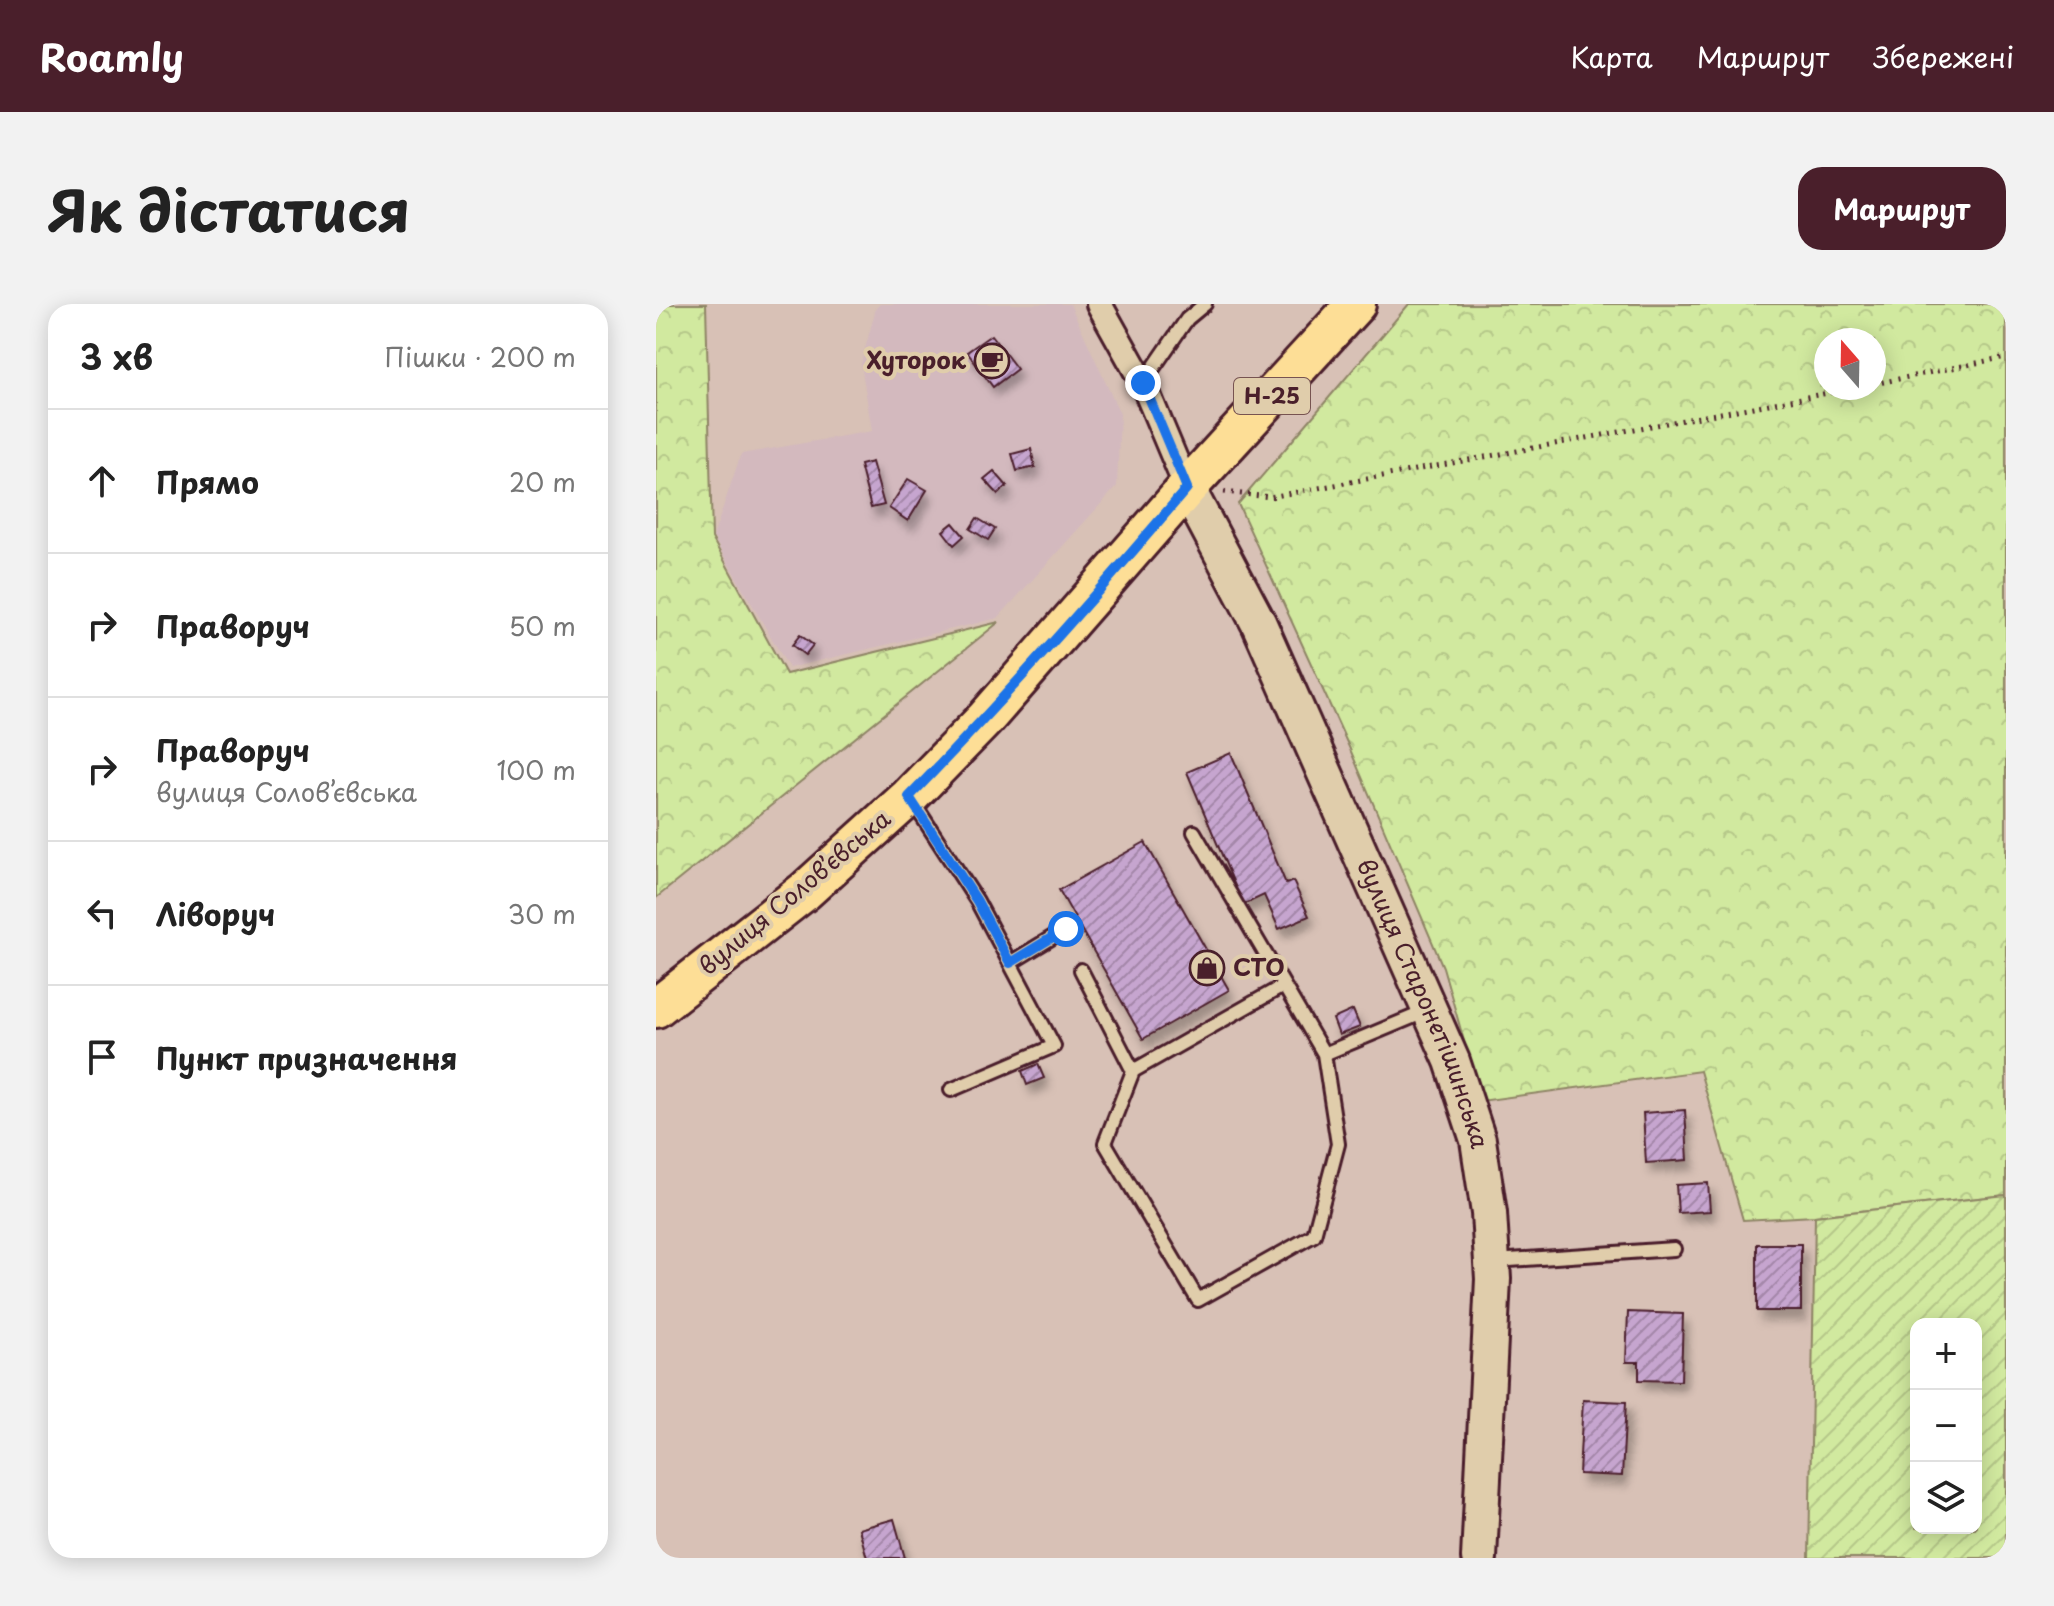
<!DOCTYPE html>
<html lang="uk">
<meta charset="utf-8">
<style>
:root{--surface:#fff;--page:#f2f2f2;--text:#222;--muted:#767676;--line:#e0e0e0;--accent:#4a1f2b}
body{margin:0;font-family:"Playpen Sans",sans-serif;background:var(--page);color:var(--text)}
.controls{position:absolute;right:24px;bottom:24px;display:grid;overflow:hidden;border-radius:16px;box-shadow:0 4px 20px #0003}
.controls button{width:72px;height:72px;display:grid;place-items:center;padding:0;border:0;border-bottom:2px solid var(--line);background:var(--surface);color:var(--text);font:40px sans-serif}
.compass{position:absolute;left:1158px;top:24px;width:72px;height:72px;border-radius:50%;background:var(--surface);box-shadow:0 4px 20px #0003;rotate:340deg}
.stop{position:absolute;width:24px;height:24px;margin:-18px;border:6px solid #1a73e8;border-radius:50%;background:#fff}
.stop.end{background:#1a73e8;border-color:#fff;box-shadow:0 2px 8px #0008}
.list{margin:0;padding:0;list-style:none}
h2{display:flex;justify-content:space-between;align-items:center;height:104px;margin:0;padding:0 32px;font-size:34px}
h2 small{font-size:26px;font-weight:400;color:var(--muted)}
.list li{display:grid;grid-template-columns:52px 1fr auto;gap:24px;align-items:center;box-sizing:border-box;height:144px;padding:0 32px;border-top:2px solid var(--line)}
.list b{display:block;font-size:30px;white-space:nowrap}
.list p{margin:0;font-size:26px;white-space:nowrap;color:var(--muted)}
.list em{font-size:26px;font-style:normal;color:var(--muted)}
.icon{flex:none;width:44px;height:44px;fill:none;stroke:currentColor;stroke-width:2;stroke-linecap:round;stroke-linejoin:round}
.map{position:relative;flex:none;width:1350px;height:1254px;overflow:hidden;border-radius:24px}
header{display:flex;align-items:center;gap:48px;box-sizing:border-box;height:112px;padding:0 40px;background:var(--accent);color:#fff}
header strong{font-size:38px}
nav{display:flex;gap:44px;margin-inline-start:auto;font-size:28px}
.intro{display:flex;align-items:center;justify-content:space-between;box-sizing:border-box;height:192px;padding:0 48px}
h1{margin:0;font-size:56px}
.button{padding:20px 36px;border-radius:24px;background:var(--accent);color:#fff;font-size:28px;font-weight:700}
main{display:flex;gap:48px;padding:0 48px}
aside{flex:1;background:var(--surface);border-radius:24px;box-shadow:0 4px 20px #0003}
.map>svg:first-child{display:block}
</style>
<header>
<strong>Roamly</strong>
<nav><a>Карта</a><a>Маршрут</a><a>Збережені</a></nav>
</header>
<div class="intro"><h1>Як дістатися</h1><a class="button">Маршрут</a></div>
<main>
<aside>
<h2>3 хв<small>Пішки · 200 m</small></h2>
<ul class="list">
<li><svg class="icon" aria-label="ahead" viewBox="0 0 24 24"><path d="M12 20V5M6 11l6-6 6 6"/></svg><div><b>Прямо</b></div><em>20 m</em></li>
<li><svg class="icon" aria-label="right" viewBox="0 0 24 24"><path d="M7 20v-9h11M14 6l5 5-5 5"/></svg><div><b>Праворуч</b></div><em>50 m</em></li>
<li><svg class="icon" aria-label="right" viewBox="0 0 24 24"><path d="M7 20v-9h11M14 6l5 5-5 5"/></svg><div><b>Праворуч</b><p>вулиця Соловʼєвська</p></div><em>100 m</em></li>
<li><svg class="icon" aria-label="left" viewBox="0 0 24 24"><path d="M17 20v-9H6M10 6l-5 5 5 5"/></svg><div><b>Ліворуч</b></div><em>30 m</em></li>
<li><svg class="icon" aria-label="arrive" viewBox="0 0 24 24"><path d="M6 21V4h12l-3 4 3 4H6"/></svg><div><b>Пункт призначення</b></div></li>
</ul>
</aside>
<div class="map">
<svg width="1350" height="1254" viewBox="0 0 1350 1254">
<defs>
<pattern id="forest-crowns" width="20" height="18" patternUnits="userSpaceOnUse" patternTransform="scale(2)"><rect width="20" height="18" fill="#d1e99f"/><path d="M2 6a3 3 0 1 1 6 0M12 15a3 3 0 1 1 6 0" fill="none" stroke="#b5c789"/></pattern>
<pattern id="garden-furrows" width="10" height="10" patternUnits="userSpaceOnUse" patternTransform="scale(2)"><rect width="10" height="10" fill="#d1e99f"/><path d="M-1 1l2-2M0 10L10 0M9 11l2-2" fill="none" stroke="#b5c789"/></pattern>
<pattern id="building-hatch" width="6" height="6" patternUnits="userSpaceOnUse" patternTransform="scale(2)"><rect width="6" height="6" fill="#c6a5cf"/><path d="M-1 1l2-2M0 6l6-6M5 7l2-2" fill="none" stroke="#a386a8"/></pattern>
<filter id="shadow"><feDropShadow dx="5" dy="9" stdDeviation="4" flood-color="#0004"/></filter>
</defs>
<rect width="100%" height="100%" fill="#d8c1b6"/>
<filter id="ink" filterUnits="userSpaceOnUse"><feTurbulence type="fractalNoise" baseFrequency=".0125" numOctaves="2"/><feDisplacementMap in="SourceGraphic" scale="16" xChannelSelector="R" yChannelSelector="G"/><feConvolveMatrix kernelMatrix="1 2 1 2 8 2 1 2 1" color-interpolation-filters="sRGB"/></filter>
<g filter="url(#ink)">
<!-- built -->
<path fill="#d3b9be" d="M224,0H414L464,110L461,182L342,314L133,364L57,233L85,150L216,127L205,60L220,4Z"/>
<!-- forest -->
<path fill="url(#forest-crowns)" stroke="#8e8465" stroke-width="2" fill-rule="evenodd" d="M0,0H50L56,234L130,370L343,318L0,594Z
M753,0H1350V891L1159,912L1087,916L1044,767L825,797L787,663L693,443L582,200ZM1170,36H1218V84H1170Z"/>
<!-- garden -->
<path fill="url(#garden-furrows)" stroke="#8e8465" stroke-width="2" fill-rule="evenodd" d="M1350,891V1254H1153L1159,912ZM1260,1020H1320V1224H1260Z"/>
<!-- building -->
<path fill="url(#building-hatch)" stroke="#4a1f2b" stroke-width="2" filter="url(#shadow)" d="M335,31L361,65L337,83L311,48Z
M375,145L379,163L361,167L356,150Z
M216,158L228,201L215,204L204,161Z
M338,167L351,182L342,190L328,175Z
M252,175L271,186L252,217L233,204Z
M321,214L339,225L332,236L314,225Z
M297,219L308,232L298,241L287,227Z
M144,331L157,341L149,351L136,341Z
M575,449L630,580L637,577L653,612L623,625L608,591L587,601L531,468Z
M489,538L573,686L487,735L403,586Z
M697,706L704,723L683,731L677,715Z
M382,760L388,774L371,781L366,767Z
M1029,806L1032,856L990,859L987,809Z
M1052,879L1054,907L1022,909L1020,881Z
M1101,940H1145V1007H1101Z
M972,1008L1027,1010L1025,1077L983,1076V1058H970Z
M927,1096L970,1098L966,1172L923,1170Z
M238,1215L249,1254H211L203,1225Z"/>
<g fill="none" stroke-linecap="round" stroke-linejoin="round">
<!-- lane casing -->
<g stroke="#4a1f2b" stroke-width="18">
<path id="lane" d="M487,79L531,15L549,0
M255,495L321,597L398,742L295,786
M538,528L668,750L771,707
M354,659L410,625
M425,666L477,767L627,682
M477,767L449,839L542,996L658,931L682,840L668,750
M839,957L1018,945"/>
</g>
<!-- street casing -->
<g stroke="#4a1f2b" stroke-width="30">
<path id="street" d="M443,0L487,79L531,184"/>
</g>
<!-- secondary casing -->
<g stroke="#4a1f2b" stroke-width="40">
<g id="secondary">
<path id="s1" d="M531,184L603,320L796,757L822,836L833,909L837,975L823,1254"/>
</g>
</g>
<!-- primary casing -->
<g stroke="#4a1f2b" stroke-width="44">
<path id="primary" d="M0,704L149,587L253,493L330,414L531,184L700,0"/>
</g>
<!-- path -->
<path stroke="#4a1f2b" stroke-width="5" stroke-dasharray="2 6" stroke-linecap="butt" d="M1218,80L1350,53
M568,188L614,193L1199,84"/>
<!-- lane -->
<use href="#lane" stroke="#e0cdab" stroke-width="12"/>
<!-- street -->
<use href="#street" stroke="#e0cdab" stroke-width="24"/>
<!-- secondary -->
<use href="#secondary" stroke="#e0cdab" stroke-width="34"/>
<!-- primary -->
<use href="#primary" stroke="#fdde96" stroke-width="38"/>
</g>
</g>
<g fill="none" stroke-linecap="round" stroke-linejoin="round" filter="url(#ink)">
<!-- route -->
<path stroke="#1a73e8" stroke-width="10" d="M410,625L354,659L321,597L253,493C350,393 441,290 531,184L487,79"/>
</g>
<!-- icons -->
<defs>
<g id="cafe-ring" transform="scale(1.8)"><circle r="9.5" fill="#e0cdab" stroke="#4a1f2b" stroke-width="1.5"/><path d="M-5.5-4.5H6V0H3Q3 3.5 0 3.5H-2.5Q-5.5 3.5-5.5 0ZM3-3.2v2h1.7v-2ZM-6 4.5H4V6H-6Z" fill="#4a1f2b"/></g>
<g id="shop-ring" transform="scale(1.8)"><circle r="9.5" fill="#e0cdab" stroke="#4a1f2b" stroke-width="1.5"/><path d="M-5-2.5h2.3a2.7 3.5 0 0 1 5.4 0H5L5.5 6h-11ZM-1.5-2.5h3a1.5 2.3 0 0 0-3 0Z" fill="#4a1f2b"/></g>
</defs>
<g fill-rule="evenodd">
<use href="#cafe-ring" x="336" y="57"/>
<use href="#shop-ring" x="551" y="664"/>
</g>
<g text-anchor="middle" stroke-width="8" stroke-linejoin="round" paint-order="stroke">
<!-- shield labels -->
<rect fill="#e0cdab" stroke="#775351" stroke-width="2" x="578" y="74" width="76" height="36" rx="6"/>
<g font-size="22" font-weight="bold" fill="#4a1f2b">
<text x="616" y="100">Н-25</text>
</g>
<!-- poi labels -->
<g font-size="24" font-weight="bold" fill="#4a1f2b" stroke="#e0cdab" text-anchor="end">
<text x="310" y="65">Хуторок</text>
<text x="577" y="672" text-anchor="start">СТО</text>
</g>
<!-- street labels -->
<g font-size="24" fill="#4a1f2b" stroke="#e0cdab">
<text transform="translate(139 589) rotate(-40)" y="8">вулиця Соловʼєвська</text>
<text dy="8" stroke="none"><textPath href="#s1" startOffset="568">вулиця Старонетішинська</textPath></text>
</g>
</g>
</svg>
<div class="controls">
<button>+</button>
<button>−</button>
<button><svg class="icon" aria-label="layers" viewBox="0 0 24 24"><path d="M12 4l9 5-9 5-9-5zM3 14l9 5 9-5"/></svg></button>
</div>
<svg class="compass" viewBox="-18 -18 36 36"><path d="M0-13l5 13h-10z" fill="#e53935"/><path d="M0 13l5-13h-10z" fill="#767676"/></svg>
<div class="stop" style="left:410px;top:625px"></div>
<div class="stop end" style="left:487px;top:79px"></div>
</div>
</main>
